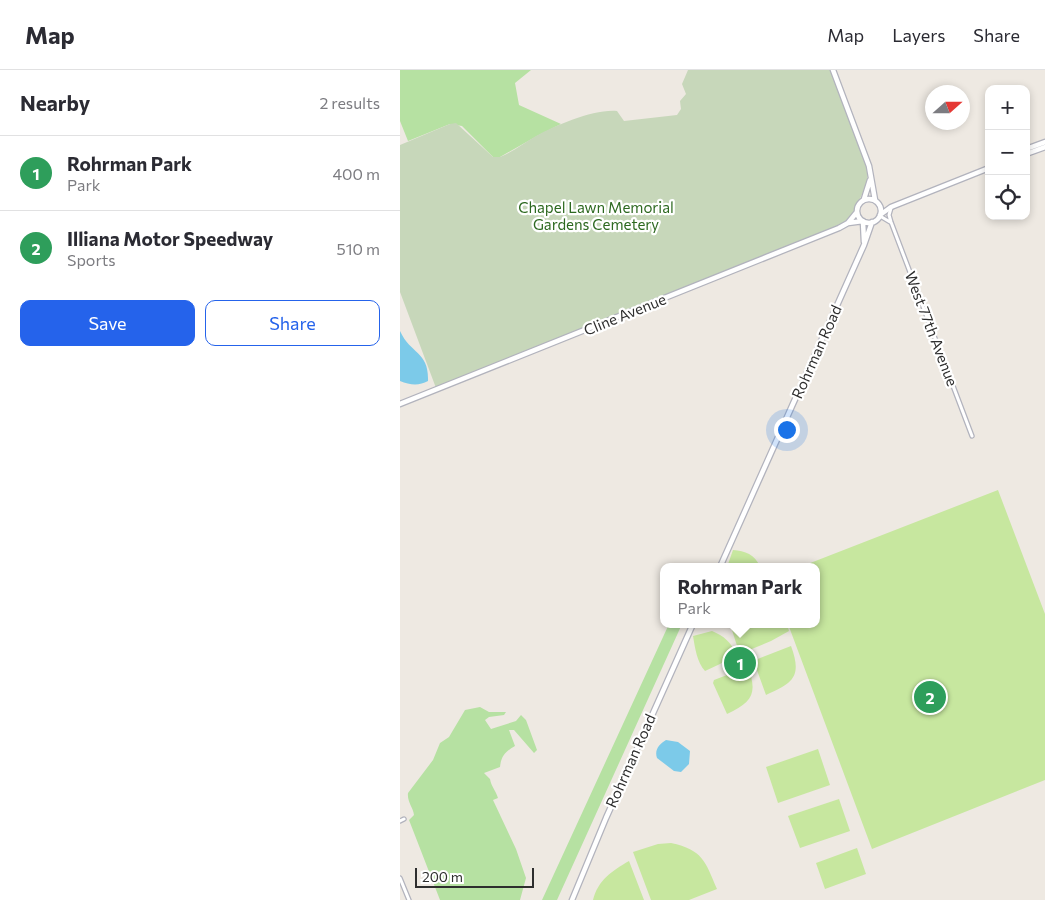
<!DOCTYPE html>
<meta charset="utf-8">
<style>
:root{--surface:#fff;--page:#f7f7f7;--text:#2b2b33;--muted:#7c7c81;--line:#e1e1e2;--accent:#2563eb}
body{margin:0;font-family:Commissioner,sans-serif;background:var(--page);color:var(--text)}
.controls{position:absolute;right:15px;top:15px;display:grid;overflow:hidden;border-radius:10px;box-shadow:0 2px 8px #0003}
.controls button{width:45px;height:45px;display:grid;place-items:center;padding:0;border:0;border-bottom:1px solid var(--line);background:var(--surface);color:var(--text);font:25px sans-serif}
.compass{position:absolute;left:525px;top:15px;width:45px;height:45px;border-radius:50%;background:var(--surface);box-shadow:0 2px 8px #0003;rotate:69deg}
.scale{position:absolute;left:15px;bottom:12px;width:119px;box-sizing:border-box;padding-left:5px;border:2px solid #2e2e2e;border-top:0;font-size:14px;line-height:18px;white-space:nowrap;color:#2e2e2e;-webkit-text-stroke:4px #fff;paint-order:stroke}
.you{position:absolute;left:386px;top:359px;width:18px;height:18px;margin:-12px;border:4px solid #fff;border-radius:50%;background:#1a73e8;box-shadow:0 0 0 8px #1a73e833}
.badge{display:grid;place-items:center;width:32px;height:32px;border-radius:50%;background:var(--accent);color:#fff;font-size:16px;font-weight:700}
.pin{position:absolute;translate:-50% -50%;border:2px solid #fff;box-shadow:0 1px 5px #0006}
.popup{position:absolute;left:260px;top:493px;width:160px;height:65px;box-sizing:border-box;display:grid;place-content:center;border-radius:10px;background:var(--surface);filter:drop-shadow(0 1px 4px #0005);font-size:16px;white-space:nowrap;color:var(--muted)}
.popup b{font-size:19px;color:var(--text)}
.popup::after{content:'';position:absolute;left:50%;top:100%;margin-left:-10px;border:10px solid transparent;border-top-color:var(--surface)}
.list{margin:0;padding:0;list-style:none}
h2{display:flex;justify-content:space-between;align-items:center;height:65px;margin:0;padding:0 20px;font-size:21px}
h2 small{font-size:16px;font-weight:400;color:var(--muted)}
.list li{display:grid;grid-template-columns:32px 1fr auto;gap:15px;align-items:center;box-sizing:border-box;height:75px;padding:0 20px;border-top:1px solid var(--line)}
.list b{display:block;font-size:19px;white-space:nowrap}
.list p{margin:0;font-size:16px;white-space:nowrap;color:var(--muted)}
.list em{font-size:16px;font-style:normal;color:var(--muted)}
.actions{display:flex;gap:10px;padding:15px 20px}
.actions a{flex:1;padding:11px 0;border:1px solid var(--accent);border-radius:10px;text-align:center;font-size:18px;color:var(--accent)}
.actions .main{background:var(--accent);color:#fff}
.icon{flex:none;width:28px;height:28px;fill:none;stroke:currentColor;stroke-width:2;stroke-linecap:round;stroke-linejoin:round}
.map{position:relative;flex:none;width:645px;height:830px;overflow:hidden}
header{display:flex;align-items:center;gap:30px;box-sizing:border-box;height:70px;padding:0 25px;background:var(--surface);border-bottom:1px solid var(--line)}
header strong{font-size:24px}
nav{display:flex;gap:28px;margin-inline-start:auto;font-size:18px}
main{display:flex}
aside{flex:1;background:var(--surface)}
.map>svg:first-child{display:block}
</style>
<header>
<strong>Map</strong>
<nav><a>Map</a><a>Layers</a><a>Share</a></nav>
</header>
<main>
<aside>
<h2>Nearby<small>2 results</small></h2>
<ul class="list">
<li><span class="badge" style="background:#2e9e5b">1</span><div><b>Rohrman Park</b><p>Park</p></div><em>400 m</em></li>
<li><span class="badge" style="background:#2e9e5b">2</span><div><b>Illiana Motor Speedway</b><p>Sports</p></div><em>510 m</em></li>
</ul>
<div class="actions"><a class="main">Save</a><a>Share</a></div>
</aside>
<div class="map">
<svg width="645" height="830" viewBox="0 0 645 830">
<rect width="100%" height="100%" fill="#eee9e2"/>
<!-- green -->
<path fill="#b6e1a2" d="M0,0H131L115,13L119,35L161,54L137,66L100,87H93L62,56L50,54L8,71L0,51Z
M269,554H282L157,830H142Z
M80,637L89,642H106L104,645L89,647L85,650L91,659L116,651L121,645L126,650L137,680L134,683L114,660H109L115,676C106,681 101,686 100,697L84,703L90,709C91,716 96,721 98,728L93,730L116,779L126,808L120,830H40L9,750L14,745C13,737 7,732 8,723L33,690L40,673L49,667L65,640Z"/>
<!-- cemetery -->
<path fill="#c7d7ba" d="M288,0H431L467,97L468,104L466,116L454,141L449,148L439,156L36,318L0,222V75L50,54L56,53L93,87H100C113,82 124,73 136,66C157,55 193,39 217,41L224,51L277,45L281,39L280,31L286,24L282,14Z"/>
<!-- pitch -->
<path fill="#c7e79f" d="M598,420L645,544V710L472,779L388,554H416V497H400Z
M333,480C345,481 355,484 360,497H327Z
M330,554H387L389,561L371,571L342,583L339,582Z
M312,561C324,566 331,572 336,584L320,594L305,601C297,592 295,578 293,566Z
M391,576C402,606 394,613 366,625L354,592L355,590Z
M348,597C358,624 352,632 327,644L313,613L314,610Z
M418,679L430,715L378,733L366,697Z
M439,729L450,761L400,778L388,746Z
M271,773C303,780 305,791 317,819L289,830H251L233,782L258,774Z
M457,778L466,804L425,819L416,793Z
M229,791L244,830H193C198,810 212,801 229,791Z"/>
<!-- water -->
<path fill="#7ccae9" d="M0,261C11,285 29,281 28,311C19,316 10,315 0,311Z
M266,670L278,672L290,681L289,694L281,702L274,701L257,688C254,679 260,674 266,670Z"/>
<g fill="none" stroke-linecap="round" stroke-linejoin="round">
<!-- street casing -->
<g stroke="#b2b3bd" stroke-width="5.5">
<path id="street" d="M491,138L489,145L491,152L572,366
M480,146L490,152
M0,751L4,749
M0,808L9,830"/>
</g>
<!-- secondary casing -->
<g stroke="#b2b3bd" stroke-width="7">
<path id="secondary" d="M433,0L469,96L475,130
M626,79L645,72
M626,84L645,77
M457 141a12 12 0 1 1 24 0a12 12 0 1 1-24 0Z
M464,129L470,110
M480,145L491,137L589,98
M463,152L464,172
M448,153L463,151
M0,334L439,158L448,153L457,142
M320,497L464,175L472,152
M172,830L206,748L293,554"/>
</g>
<!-- street -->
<use href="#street" stroke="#fff" stroke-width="3"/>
<!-- secondary -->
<use href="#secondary" stroke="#fff" stroke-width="4.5"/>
</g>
<g text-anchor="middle" stroke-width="4.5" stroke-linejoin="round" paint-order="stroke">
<!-- park labels -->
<g font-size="15" fill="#2d6920" stroke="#fff">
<text x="196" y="143">Chapel Lawn Memorial<tspan x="196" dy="17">Gardens Cemetery</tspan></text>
</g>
<!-- street labels -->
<g font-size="15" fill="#2e2e2e" stroke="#fff">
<text transform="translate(225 245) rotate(-22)" y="5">Cline Avenue</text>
<text transform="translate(531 259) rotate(69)" y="5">West 77th Avenue</text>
<text transform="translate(417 282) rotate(-66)" y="5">Rohrman Road</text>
<text transform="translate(231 691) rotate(-66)" y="5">Rohrman Road</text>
</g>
</g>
</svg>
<div class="controls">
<button>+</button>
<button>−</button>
<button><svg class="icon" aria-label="locate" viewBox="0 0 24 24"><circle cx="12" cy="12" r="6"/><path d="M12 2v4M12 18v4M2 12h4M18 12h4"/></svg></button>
</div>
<svg class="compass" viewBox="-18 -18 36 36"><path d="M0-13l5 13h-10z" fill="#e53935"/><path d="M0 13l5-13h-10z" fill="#7c7c81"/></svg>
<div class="scale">200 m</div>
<div class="you"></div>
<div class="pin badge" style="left:340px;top:593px;background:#2e9e5b">1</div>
<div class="popup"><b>Rohrman Park</b>Park</div>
<div class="pin badge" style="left:530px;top:627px;background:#2e9e5b">2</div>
</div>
</main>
